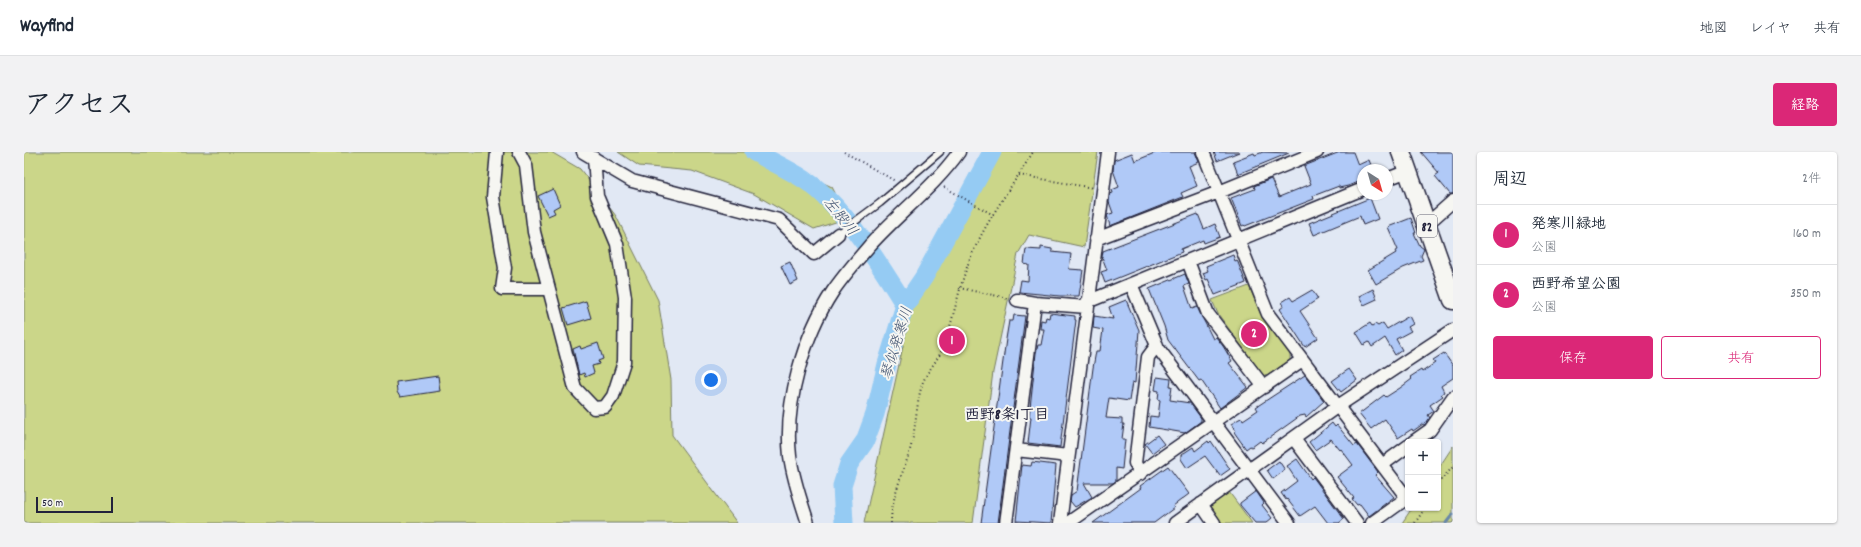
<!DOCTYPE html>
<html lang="ja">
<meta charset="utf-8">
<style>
:root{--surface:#fff;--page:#f2f2f3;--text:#1f2937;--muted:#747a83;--line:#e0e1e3;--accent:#db2777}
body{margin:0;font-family:Dekko,"Klee One",sans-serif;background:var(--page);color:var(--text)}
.controls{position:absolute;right:12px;bottom:12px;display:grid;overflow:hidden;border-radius:4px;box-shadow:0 1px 3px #0004}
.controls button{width:36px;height:36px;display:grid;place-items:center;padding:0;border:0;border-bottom:1px solid var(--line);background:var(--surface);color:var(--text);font:20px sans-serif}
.compass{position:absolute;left:1333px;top:12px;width:36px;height:36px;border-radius:50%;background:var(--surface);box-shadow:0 1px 3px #0004;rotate:143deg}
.scale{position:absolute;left:12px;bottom:10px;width:77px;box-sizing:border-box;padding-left:4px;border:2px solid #22223b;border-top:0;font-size:11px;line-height:14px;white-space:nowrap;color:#22223b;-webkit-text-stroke:3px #f6f6f2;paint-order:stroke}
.you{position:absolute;left:687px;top:228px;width:14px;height:14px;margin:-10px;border:3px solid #fff;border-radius:50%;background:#1a73e8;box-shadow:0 0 0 6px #1a73e833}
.badge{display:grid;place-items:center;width:26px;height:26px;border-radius:50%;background:var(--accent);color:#fff;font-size:13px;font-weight:700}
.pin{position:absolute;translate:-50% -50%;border:2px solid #fff;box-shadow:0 1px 4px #0006}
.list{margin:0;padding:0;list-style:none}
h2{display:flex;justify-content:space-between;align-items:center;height:52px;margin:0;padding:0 16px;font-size:17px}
h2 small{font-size:13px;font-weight:400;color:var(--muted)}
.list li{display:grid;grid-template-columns:26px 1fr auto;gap:12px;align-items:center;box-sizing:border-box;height:60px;padding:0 16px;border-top:1px solid var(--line)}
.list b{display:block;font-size:15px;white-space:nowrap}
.list p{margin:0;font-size:13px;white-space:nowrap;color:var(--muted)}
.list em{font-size:13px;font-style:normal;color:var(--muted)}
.actions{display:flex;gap:8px;padding:12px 16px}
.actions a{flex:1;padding:9px 0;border:1px solid var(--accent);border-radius:4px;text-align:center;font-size:14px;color:var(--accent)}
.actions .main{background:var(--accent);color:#fff}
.map{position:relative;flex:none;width:1429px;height:371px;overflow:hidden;border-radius:4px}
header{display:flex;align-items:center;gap:24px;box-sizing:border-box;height:56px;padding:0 20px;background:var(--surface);border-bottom:1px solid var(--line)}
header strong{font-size:19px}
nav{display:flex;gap:22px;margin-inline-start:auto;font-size:14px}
.intro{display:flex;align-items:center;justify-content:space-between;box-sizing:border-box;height:96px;padding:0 24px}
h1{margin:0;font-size:28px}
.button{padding:10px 18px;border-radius:4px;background:var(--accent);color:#fff;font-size:14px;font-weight:700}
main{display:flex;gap:24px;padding:0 24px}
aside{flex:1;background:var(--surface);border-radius:4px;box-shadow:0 1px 3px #0004}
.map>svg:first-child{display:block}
</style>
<header>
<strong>Wayfind</strong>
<nav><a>地図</a><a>レイヤ</a><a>共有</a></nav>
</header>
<div class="intro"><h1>アクセス</h1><a class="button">経路</a></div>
<main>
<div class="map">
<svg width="1429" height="371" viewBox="0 0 1429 371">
<rect width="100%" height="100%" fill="#e1e8f4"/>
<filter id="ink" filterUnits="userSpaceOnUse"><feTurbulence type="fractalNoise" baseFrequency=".025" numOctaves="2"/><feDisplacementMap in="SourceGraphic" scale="8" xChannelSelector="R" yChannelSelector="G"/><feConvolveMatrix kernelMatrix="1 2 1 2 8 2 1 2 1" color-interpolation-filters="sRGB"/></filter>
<g filter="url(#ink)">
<!-- green -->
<path fill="#cbd689" stroke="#767c62" d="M0,0H527L556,17L592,64L634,148L647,228L648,283L713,371H0Z
M594,0H724L753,9L808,35L824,66L790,77L730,42L668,19L615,14Z
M976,0H1074L1060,95L1005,83L994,102L969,220L949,371H840L887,158Z
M1225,134L1237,163L1266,201V208L1243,224L1239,223L1194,162L1188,148Z
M1429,294V371H1378L1388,356H1414V317Z
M1205,340L1228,371H1198L1187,354Z"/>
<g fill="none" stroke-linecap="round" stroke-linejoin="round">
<!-- stream -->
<path stroke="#6787a9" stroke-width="3" d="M1422,371L1429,362"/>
<!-- river -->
<path stroke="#95cbf3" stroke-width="19" d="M730,0C754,13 780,24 800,43C832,74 857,115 881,153
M820,371L818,334L825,312L841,289L851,262L863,212L881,153L900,125L968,0"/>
</g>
<!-- building -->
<path fill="#b0c9f7" stroke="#22223b" d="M1133,0H1171L1175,10L1165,14L1173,34L1157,41L1159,45L1086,74L1083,63L1089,61L1085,50L1086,42L1089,41L1088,38L1095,35L1089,18L1090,8L1108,1L1111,9Z
M1190,0H1215L1193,9Z
M1239,0L1265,1L1214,22L1209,9L1230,1L1231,3Z
M1316,0H1329L1334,13L1345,8L1349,18H1339V28L1324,34L1315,36V34L1289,44L1290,47L1221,74L1220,73L1218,74L1207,46L1231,37L1230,34L1247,27L1255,45L1287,32L1280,14Z
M1397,0H1429V42H1426L1411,24L1415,21Z
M529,37L536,53L529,57L531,61L524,64L514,44Z
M1346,46L1354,67L1339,73L1336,64L1290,83L1285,71Z
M1174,62L1180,77L1191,72L1196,85L1180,91L1179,88L1157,97L1158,100L1081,131L1077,120L1083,118L1078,105L1079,99Z
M1387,66L1392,81H1390L1396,94L1400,97L1397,104L1399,108L1379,116L1352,132L1344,118L1372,101L1371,99L1374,98L1364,75Z
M1017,95L1028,97V100L1047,102L1045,117L1059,118L1055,144H1036L995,140L997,128L1004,129L1005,113L1000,112L1002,97L1017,98Z
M1209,103L1211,109L1213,108L1222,131L1191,143L1184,127L1182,128L1179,121L1184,119L1182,114Z
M766,110L774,129L766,133L757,114Z
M1161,122L1165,132L1160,134L1168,157L1173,155L1189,187L1192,185L1199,194L1208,209L1205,211L1224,235L1196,256L1177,228L1175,229L1144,188L1140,174L1125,137Z
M1349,137L1353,147L1340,153L1335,144Z
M1288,138L1294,147L1276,159L1294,186L1281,195L1256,157L1260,154L1258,150L1266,145L1269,149Z
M1102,148L1115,178L1111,231L1108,230L1105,249L1085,246L1082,266L1098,267V272H1100L1098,287H1101L1098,317L1092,316V329L1089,331H1060L1068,345L1051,355L1046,349L1047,343L1053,339L1069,216L1072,199H1076L1079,178L1069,176L1070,164L1089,167L1085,155Z
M562,149L567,166L544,173L539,156Z
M1026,161L1051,164V168H1052L1036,295L1004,291L1007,265H1005L1012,201L1014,193H1017L1020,177H1016L1017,168L1021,169L1022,165L1025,166Z
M990,163L1001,164L974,371H957L982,187L985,169H989Z
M1385,164L1389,172L1384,175L1387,179L1372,187L1378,198L1371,203L1361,186L1348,195L1345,190L1340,193L1332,180L1346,171L1348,174L1351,172L1354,174L1359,171L1363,177Z
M574,191L579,207L574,209L575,212L568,214L570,221L561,225L560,221L555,223L549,197L556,194L557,197Z
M1420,201L1429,214V226L1417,234L1420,240L1417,242L1419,244L1406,253L1410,259L1404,263L1406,266L1401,273L1399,272L1389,279L1388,277L1374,286L1361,267L1347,277L1335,262L1360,243L1362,245L1376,236L1388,227L1386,225L1397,218L1398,220L1411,211L1409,208Z
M1325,217L1333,228L1317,240L1308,229Z
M1281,223L1300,249L1282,265L1281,263L1276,264L1238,291L1236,289L1228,295L1226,294L1222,297L1210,280L1212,279L1207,272L1215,267L1218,266L1219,268L1234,258L1232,255Z
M414,224L416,239L376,245L373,240L372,230Z
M1133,225L1147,227L1146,234H1148L1146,248L1166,251L1177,266V269L1161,281L1125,275L1126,264L1134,265L1136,248L1134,247L1135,239L1131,238Z
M1308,271L1311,275L1313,273L1330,294L1333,292L1354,320L1351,323L1370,345L1345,364L1336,352L1333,353L1328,347L1330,346L1313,325L1329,313L1317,297L1316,298L1307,287L1291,298L1285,290Z
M1133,283L1140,292L1128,301L1121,292Z
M1184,289L1185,291L1187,289L1206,317L1196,324L1181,304L1163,316L1157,307V303L1169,295L1171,299Z
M1273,307L1287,327L1289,325L1320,367L1315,371H1304L1291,354L1276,364L1263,347L1262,348L1257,341L1273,329L1263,314Z
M1255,309L1261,318L1249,327L1243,318Z
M1008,310L1032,313L1027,371L992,369L998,313L1007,314Z
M1144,314L1165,342L1149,354L1150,356L1130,371H1069L1117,336L1116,334Z
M1232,339L1240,351L1238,353L1248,366L1242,371H1231L1216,353V351Z"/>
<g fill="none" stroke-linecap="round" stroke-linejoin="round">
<!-- lane casing -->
<g stroke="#22223b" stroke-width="9">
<path id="lane" d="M814,82L856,51L916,0"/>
</g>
<!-- street casing -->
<g stroke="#22223b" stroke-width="15">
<path id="street" d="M473,0L469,45L481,116L478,137H524
M495,0L502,13L510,80L551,236L570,256L581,255L589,244L600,210L601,145L593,92L573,44L570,6
M559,0L608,29L755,68L790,102L814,82
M1179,0L1244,162L1383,346L1348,371
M1363,27L1384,19
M1403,72L1429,49
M1072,87L1195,40L1293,0
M1164,109L1184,162L1240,235
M1107,132L1134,196L1265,371
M993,148L1011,151L1063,155
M1063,150L1339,37
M1270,287L1333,371
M1389,290L1406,278L1429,245
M992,298L1044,304
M1358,313L1384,294
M1116,322L1111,311L1124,205L1133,193
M1177,352L1190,371
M784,371C777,349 769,327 766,304C760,251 780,183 809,139C820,123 834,107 847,92C876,60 910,35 935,0
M982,371L1011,151
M1036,371L1084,0
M1044,371L1278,208
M1151,371L1314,254L1429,178"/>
</g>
<!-- primary casing -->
<g stroke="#22223b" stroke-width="21">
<path id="primary" d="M1377,0L1429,148"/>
</g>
<!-- path -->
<path stroke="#22223b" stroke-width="2" stroke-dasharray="1 3" stroke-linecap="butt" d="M820,0L871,29
M995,23L1069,36
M920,35L971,64
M935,136L979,145L983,147
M1414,331L1429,315
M867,371C867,342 882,317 888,290C892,272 893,246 899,230C904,218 914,208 919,196C931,164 935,130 950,98C966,63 989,33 1009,0
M1391,371L1401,356"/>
<!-- lane -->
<use href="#lane" stroke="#f6f6f2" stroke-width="6"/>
<!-- street -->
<use href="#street" stroke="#f6f6f2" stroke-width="12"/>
<!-- primary -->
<use href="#primary" stroke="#f6f6f2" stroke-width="18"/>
</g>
</g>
<g text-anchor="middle" stroke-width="4" stroke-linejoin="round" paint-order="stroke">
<!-- shield labels -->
<rect fill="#f6f6f2" stroke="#626272" stroke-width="1" x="1393" y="63" width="20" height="22" rx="3"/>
<g font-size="13" font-weight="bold" fill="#22223b">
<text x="1403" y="79">82</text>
</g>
<!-- water labels -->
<g font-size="15" font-style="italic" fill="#445572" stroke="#f6f6f2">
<text transform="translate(817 64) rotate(51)" y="5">左股川</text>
<text transform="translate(872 191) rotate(-73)" y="5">琴似発寒川</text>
</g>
<!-- neighbourhood labels -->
<g font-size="15" font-weight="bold" fill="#22223b" stroke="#f6f6f2">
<text x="983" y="267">西野8条1丁目</text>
</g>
</g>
</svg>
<div class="controls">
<button>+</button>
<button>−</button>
</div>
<svg class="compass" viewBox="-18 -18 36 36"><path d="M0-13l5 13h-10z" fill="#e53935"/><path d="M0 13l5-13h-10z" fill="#747a83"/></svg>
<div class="scale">50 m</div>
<div class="you"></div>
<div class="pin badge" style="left:928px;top:189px">1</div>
<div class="pin badge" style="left:1230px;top:182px">2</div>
</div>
<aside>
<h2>周辺<small>2件</small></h2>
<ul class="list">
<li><span class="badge">1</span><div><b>発寒川緑地</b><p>公園</p></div><em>160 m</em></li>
<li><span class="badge">2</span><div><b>西野希望公園</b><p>公園</p></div><em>350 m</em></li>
</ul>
<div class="actions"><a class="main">保存</a><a>共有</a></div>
</aside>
</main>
